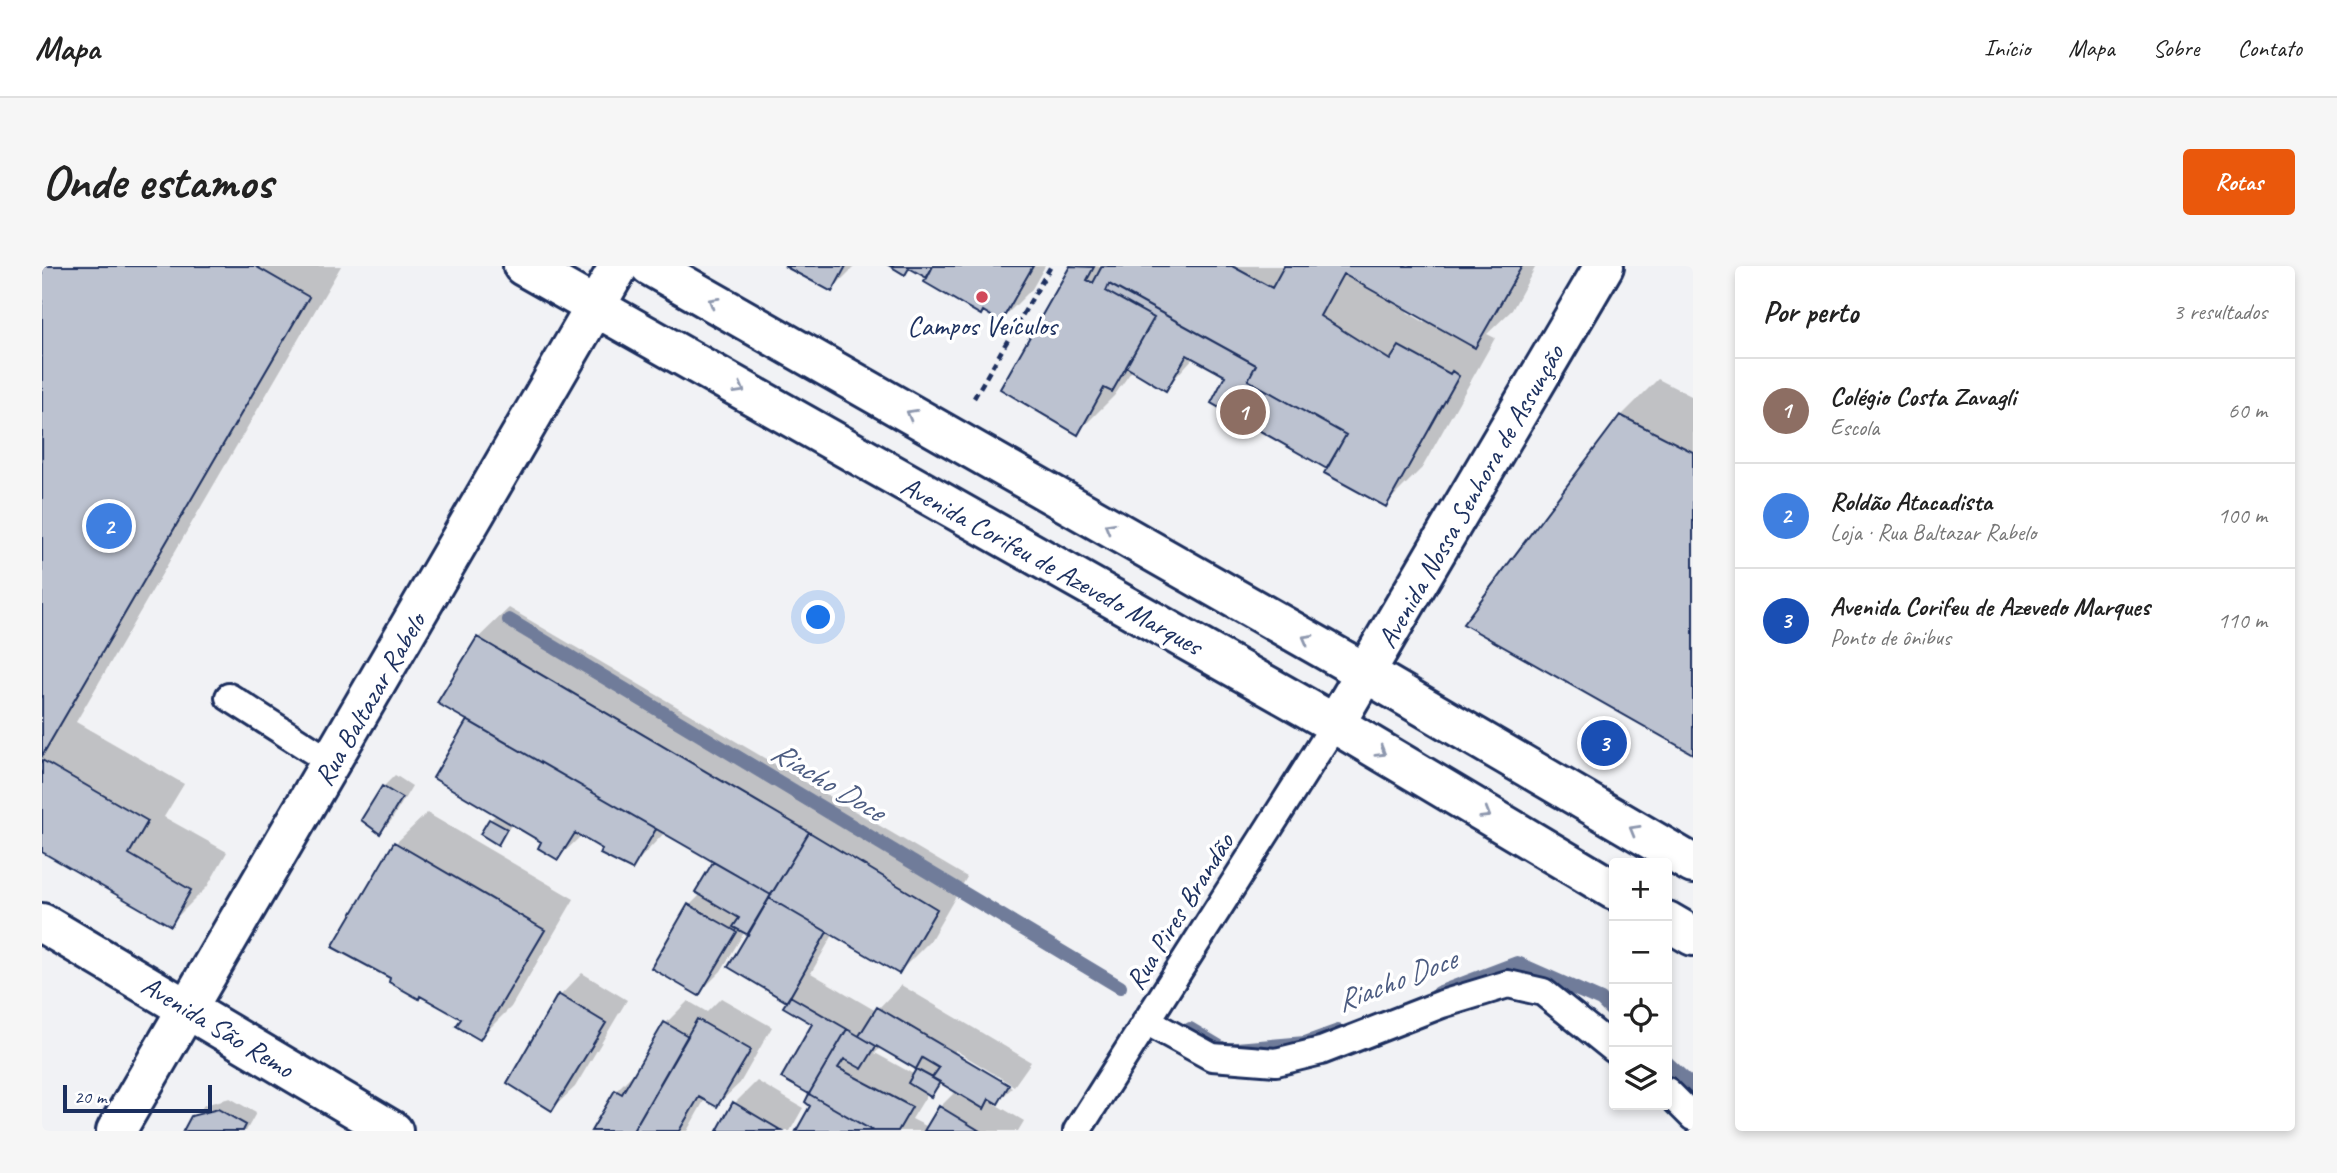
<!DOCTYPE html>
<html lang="pt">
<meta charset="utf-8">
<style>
:root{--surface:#fff;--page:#f6f6f6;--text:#222;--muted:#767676;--line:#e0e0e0;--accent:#ea580c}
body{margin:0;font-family:Caveat,sans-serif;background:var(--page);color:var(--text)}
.controls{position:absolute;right:21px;bottom:21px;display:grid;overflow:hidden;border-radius:7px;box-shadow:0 4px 10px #0003}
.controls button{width:63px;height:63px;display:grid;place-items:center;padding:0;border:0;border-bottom:2px solid var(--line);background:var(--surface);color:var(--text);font:35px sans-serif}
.scale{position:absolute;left:21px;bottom:18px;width:149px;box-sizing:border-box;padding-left:7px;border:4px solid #1b2f5e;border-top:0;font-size:19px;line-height:24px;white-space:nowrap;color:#1b2f5e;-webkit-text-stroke:5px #fff;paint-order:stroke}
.you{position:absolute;left:777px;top:352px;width:24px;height:24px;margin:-18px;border:5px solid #fff;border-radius:50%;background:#1a73e8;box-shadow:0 0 0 10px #1a73e833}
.badge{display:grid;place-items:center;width:46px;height:46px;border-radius:50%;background:var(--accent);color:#fff;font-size:23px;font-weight:700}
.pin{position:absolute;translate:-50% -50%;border:4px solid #fff;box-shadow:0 2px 7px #0006}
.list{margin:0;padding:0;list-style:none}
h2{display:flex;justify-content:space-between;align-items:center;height:91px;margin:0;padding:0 28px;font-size:30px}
h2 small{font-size:23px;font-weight:400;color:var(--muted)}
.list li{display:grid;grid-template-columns:46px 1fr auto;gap:21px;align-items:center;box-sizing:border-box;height:105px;padding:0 28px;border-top:2px solid var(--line)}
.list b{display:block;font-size:26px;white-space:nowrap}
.list p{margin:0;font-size:23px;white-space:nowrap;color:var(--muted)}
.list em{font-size:23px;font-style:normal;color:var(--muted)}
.icon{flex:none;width:38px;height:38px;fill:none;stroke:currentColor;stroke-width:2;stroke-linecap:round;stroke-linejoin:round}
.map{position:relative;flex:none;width:1651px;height:865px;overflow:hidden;border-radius:7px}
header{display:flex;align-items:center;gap:42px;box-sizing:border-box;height:98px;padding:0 35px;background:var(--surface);border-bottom:2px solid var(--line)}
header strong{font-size:33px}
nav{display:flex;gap:38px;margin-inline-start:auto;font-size:24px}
.intro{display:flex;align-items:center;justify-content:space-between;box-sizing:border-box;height:168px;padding:0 42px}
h1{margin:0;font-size:49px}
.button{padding:18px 32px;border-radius:7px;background:var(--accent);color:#fff;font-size:24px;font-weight:700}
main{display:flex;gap:42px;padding:0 42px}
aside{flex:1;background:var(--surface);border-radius:7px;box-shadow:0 4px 10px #0003}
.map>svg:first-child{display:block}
</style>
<header>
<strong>Mapa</strong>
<nav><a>Início</a><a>Mapa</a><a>Sobre</a><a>Contato</a></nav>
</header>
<div class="intro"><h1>Onde estamos</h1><a class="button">Rotas</a></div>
<main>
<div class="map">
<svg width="1651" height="865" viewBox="0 0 1651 865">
<rect width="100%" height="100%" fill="#f1f2f5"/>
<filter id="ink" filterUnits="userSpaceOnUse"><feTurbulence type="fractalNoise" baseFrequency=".0143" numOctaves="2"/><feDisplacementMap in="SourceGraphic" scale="14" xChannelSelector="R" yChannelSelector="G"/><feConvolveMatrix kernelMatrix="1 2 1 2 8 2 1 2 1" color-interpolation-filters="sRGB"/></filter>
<g filter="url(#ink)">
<!-- shadow -->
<path fill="#0003" fill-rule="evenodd" d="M0,0H299L34,456L142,518L122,551L185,586L165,621L129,657L0,584Z
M746,0H813L789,24Z
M852,0H1003L990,23L959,54L869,1L863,6Z
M1030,0H1494L1470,44L1445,68L1453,72L1380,202L1343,239L1287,202L1186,109L1152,91L1124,122L1091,103L1072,130L1036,166L960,123ZM1367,43L1385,53L1382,56L1365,46Z
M1616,113L1651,131V486L1579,150Z
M467,342L925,611L888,675L857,706L792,667L769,707L834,745L859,719L989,796L972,820L913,784V789L970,822L953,838L982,855L976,865H756L771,839L773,757L747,735L712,662L703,665L679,705L656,728L648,639L659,628L656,625L673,596L623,566L589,602L540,569L516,592L501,575L471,557L455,577L448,554L455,548L427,453L436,372ZM840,781L877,803L873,809L833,787ZM901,817L914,825L898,841L886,861L870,853L886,827L889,829Z
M353,509L370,520L349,555L338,566L341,521Z
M385,547L532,633L469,741L438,772L421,752L354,577Z
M540,707L585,734L533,821L510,843L518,730Z
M679,732L730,761L698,817L675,839L663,833L645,865H551L574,825L597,802L624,757L646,735L665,746Z
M715,815L761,842L748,865H677L693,837Z
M188,832L214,847L204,865H143L162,839Z"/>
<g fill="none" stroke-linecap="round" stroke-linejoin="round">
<!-- stream -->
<path stroke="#707c9a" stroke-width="14" d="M467,354L1078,721
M1396,727L1475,697L1559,734L1572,747
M1148,763L1183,784L1263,777L1296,765
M1625,797L1651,821"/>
</g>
<!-- building -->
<path fill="#bcc2d0" stroke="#1b2f5e" stroke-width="2" d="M0,0H213L267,31L0,490Z
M742,0H804L790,26Z
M848,0H891L885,12L867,2L863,9Z
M891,0H991L959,56L941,45L939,49L882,16Z
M1028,0L1052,1L1045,14L1051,17L1060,0H1190L1230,22L1242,0H1480L1433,82L1301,8L1278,50L1348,94L1357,80L1408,108L1410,105L1417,110L1344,241L1282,207L1304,169L1206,114L1214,99L1067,18L1064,25L1112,52L1070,126L1062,122L1036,169L958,123Z
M1067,18L1214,99L1206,114L1304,169L1285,203L1169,137L1183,110L1145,89L1124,125L1084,101L1112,52L1064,25Z
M1578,149L1651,186V488L1421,358Z
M435,371L767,566L729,629L395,437Z
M425,454L614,563L590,604L558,588L560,583L533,567L516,594L496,582L499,576L391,512Z
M0,494L106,555L87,588L149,624L129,660L0,586Z
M340,520L360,532L338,568L319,554Z
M447,553L465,563L456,579L438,568Z
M767,566L895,643L857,708L727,632Z
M352,576L503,664L438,774L414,760L419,753L378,730L377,733L347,716L348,712L290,681Z
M671,596L729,629L706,669L691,661L697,652L653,626Z
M727,632L785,666L745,736L686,701Z
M646,638L695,666L657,730L609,702Z
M516,728L564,757L510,845L465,817Z
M748,730L805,763L767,828L739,812L770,758L741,741Z
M835,741L967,819L956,838L947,833L942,843L890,812L897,802L880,792L874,803L817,770Z
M655,753L709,784L675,841L657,831L637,865H591Z
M622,756L646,770L591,865H549L573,824L580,828Z
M805,763L834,780L820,803L802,793L796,802L870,841L856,865H831L767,828Z
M874,803L898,816L889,831L866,817Z
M767,828L831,865H754L768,840L763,836Z
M691,836L740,865H675Z
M897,840L938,865H882Z
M176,843L204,859L201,865H141L149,850Z"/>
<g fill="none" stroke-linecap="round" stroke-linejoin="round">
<!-- service casing -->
<g stroke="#1b2f5e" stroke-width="32">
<path id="service" d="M187,431L290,497
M1104,755L1170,791L1234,796L1279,785L1400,738L1466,718L1501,726L1572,783
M1625,825L1651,851
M1035,865L1293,458"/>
</g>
<!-- minor casing -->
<g stroke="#1b2f5e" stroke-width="44">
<path id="minor" d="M0,657L351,865
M74,865L577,0"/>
</g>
<!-- tertiary casing -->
<g stroke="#1b2f5e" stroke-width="44">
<path id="tertiary" d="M1293,458L1562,0"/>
</g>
<!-- primary casing -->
<g stroke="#1b2f5e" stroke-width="44">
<path id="primary" d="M481,0L1293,458L1572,624
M608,0L1324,407L1651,598
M1625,655L1651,670"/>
</g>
<!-- path -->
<path stroke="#1b2f5e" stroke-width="4.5" stroke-dasharray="7 5" stroke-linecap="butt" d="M932,132L1009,0"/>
<!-- service -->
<use href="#service" stroke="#fff" stroke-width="26"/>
<!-- minor -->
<use href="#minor" stroke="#fff" stroke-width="38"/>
<!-- tertiary -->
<use href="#tertiary" stroke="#fff" stroke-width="38"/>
<!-- primary -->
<use href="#primary" stroke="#fff" stroke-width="38"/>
</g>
<!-- one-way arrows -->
<defs><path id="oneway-chevron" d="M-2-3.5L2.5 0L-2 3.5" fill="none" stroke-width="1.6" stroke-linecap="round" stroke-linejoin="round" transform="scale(1.75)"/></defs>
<g stroke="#8d97ae">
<use href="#oneway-chevron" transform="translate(671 36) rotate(-150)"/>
<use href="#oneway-chevron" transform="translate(698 123) rotate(29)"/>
<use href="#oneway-chevron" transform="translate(869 148) rotate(-150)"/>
<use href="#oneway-chevron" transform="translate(1067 261) rotate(-150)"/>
<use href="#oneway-chevron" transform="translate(1265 373) rotate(-151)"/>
<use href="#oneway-chevron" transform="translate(1339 486) rotate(31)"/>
<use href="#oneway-chevron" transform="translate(1444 548) rotate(31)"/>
<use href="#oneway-chevron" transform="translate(1592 564) rotate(-150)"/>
</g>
</g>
<!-- markers -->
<circle fill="#d1495b" stroke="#fff" stroke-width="2.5" cx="940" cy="31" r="7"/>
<g text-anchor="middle" stroke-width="7" stroke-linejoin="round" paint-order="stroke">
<!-- poi labels -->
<g font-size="28" fill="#1b2f5e" stroke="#fff">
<text x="940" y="69">Campos Veículos</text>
</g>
<!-- street labels -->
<g font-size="28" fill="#1b2f5e" stroke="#fff">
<text transform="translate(1428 230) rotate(-60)" y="10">Avenida Nossa Senhora de Assunção</text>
<text transform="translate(1010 299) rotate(29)" y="10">Avenida Corifeu de Azevedo Marques</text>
<text transform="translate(327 433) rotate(-60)" y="10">Rua Baltazar Rabelo</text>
<text transform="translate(1137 645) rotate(-58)" y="10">Rua Pires Brandão</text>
<text transform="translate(176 760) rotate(31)" y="10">Avenida São Remo</text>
</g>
<!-- water labels -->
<g font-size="30" font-style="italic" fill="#4c5c81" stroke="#fff">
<text transform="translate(786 515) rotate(31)" y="10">Riacho Doce</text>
<text transform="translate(1354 714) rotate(-21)" y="10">Riacho Doce</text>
</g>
</g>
</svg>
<div class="controls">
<button>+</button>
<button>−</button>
<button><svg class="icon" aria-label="locate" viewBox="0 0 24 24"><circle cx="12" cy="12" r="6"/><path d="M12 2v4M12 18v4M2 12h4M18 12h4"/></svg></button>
<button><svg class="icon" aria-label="layers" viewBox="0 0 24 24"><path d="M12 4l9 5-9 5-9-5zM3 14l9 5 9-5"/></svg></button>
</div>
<div class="scale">20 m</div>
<div class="you"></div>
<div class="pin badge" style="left:1201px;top:146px;background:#8d6e63">1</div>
<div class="pin badge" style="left:67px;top:260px;background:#3f7fe0">2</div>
<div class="pin badge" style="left:1562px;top:477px;background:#1a4fb4">3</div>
</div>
<aside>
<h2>Por perto<small>3 resultados</small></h2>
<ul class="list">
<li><span class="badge" style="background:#8d6e63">1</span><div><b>Colégio Costa Zavagli</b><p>Escola</p></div><em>60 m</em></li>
<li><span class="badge" style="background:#3f7fe0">2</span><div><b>Roldão Atacadista</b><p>Loja · Rua Baltazar Rabelo</p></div><em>100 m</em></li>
<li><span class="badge" style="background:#1a4fb4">3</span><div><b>Avenida Corifeu de Azevedo Marques</b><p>Ponto de ônibus</p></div><em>110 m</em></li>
</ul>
</aside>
</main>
